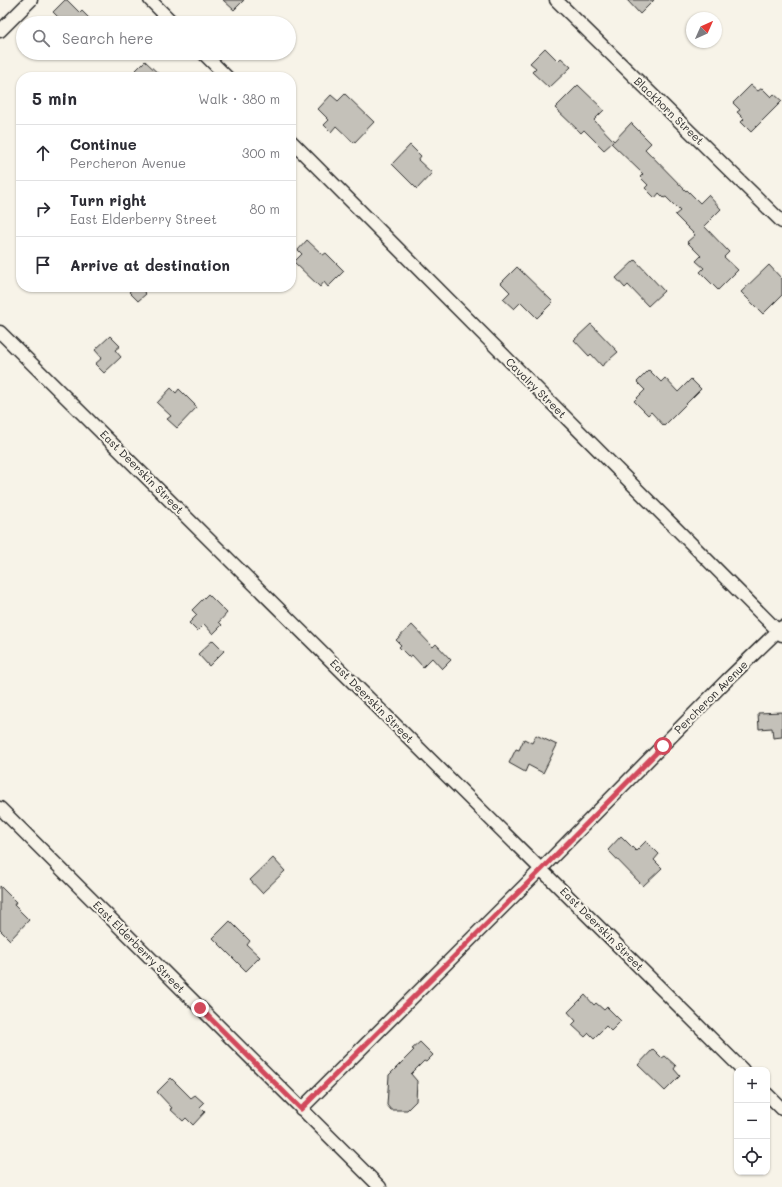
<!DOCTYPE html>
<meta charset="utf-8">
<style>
:root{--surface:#fff;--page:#f7f7f7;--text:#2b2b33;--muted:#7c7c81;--line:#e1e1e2}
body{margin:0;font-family:Mali,sans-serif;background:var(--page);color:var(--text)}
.controls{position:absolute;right:12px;bottom:12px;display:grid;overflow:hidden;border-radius:8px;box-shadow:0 1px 3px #0004}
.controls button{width:36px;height:36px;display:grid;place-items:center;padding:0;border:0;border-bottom:1px solid var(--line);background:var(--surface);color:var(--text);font:20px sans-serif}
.compass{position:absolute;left:686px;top:12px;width:36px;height:36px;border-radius:50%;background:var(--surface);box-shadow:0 1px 3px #0004;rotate:45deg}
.stop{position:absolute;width:12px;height:12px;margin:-9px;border:3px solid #d1495b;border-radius:50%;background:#fff}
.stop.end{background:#d1495b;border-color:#fff;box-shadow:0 1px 4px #0008}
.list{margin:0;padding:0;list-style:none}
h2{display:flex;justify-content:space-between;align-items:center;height:52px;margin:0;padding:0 16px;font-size:17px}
h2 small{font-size:13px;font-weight:400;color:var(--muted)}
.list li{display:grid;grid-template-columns:26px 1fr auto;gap:12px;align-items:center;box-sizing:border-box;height:56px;padding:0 16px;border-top:1px solid var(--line)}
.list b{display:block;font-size:15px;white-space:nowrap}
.list p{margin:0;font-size:13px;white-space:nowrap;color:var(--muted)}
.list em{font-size:13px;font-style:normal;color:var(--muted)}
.icon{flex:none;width:22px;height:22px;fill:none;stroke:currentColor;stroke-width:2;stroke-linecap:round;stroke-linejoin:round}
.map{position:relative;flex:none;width:782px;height:1187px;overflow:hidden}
.search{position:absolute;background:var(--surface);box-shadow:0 1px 3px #0004;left:16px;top:16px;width:280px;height:44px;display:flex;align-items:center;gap:10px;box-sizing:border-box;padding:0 14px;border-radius:22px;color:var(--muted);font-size:15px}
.panel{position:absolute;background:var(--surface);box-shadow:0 1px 3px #0004;left:16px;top:72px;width:280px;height:220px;border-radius:16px}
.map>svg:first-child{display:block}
</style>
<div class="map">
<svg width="782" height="1187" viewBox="0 0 782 1187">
<rect width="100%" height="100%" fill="#f7f3e8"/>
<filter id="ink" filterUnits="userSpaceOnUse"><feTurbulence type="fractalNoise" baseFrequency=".025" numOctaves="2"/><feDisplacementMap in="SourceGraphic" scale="8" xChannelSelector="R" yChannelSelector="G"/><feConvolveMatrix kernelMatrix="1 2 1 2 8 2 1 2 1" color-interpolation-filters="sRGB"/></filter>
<g filter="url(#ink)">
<!-- building -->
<path fill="#c4c1b9" stroke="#2b2b2b" d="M65,0H67L80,13L82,11L94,23H64L53,12Z
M223,0H244L234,10Z
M627,0H654L640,14Z
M545,48L558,61L561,58L571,67L549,88L532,72L536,68L530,63Z
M145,61L162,77H140L135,71Z
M578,85L604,110L594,120L614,141L631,123L651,143L645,149L686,191L687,190L700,203L708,195L721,209L704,226L729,252L724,257L738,270L718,290L700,272L704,268L696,261L701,256L687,242L695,235L675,215L680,211L666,197L664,198L659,193L655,198L645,188L648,185L640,177L643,174L611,143L613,142L604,150L584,130L581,133L555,108Z
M751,85L758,91L762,88L771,97L774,94L782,101L751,132L741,122L744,119L737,112L740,110L733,103Z
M345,94L374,122L354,143L336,126L331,132L324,125L329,120L318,109L331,95L338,101Z
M410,145L421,156L418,160L432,173L417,189L392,164Z
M307,240L323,255L326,253L344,271L328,287L324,282L320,287L294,262L302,254L298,250Z
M635,260L664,291L648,306L628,285L625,288L616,278Z
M769,265L782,279V295L763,314L741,292Z
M517,267L553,302L537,318L521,302L514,309L503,299L510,292L501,283Z
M134,287H139L146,294L138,301L129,292Z
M591,324L618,352L602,366L591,354L589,356L574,340Z
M110,336L120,346L115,350L121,357L104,373L95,364L102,358L95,350Z
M649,370L661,382L665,378L678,392L691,379L701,389L664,426L651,412L648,415L634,401L645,390L637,382Z
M171,388L176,393L179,389L197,407L177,428L167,419L171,416L157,403Z
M208,594L227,613L219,622L222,625L213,634L204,624L197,631L189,623L197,615L192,610Z
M412,625L433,647L436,644L451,660L442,669L432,658L423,667L412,655L409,657L399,647L401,645L396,640Z
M213,640L224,651L209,666L198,654Z
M782,712V737L773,738L772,728L759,729L758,713Z
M536,735L557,745L543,773L528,765L525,772L509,763L516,749L519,750L524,739L532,743Z
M621,836L636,851L646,841L659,854L654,860L662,868L643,886L608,850Z
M273,858L285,871L262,893L250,880Z
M0,886L16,902L14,905L29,920L10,940L0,930Z
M230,921L250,941L247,945L260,957L246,971L213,938Z
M585,995L594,1005L596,1003L604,1010L607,1007L621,1021L611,1031L606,1026L594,1038L589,1033L585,1037L572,1025L576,1021L568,1012Z
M420,1042L433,1055L426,1062L424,1061L411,1074L417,1081L416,1101L407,1110H391L387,1105L389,1075L414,1050L412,1049Z
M653,1049L662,1058L665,1056L676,1066L674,1069L680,1076L665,1091L638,1065Z
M171,1078L191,1098L195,1095L204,1103L200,1107L205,1112L193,1125L186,1118L183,1121L170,1109L172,1108L157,1092Z"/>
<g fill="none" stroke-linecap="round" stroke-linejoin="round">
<!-- minor casing -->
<g stroke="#2b2b2b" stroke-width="15">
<path id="minor" d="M150,0L173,23
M556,0L782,222
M0,31L31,0
M203,53L227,77
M291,141L782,635
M0,332L743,1070
M0,808L380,1187
M767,1094L782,1109
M301,1109L541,869L727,680L782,627"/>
</g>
<!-- minor -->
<use href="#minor" stroke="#f7f3e8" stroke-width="12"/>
</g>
</g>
<g fill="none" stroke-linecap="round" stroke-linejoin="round" filter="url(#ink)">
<!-- route -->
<path stroke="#d1495b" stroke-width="5" d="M200,1008L301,1109L542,869L663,746"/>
</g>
<g text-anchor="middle" stroke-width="4" stroke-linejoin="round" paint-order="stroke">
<!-- street labels -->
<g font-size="11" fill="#2b2b2b" stroke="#f7f3e8">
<text transform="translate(669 111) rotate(44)" y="4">Blackhorn Street</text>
<text transform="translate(536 388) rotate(45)" y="4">Cavalry Street</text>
<text transform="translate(142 472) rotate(45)" y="4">East Deerskin Street</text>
<text transform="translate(711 697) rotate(-45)" y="4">Percheron Avenue</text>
<text transform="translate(372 701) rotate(45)" y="4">East Deerskin Street</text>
<text transform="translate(602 929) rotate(45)" y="4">East Deerskin Street</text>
<text transform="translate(139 947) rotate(45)" y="4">East Elderberry Street</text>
</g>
</g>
</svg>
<div class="controls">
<button>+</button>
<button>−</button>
<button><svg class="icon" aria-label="locate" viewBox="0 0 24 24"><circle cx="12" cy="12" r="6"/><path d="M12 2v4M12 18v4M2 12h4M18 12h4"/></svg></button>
</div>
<svg class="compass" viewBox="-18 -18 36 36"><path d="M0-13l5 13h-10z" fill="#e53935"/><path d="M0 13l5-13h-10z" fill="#7c7c81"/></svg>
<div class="stop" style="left:663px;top:746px"></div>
<div class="stop end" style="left:200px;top:1008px"></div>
<div class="search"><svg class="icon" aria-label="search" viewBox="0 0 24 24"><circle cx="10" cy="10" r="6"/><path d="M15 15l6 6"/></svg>Search here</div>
<section class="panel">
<h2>5 min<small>Walk · 380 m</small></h2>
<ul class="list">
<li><svg class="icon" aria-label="ahead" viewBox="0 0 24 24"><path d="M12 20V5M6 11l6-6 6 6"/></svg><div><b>Continue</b><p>Percheron Avenue</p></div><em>300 m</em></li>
<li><svg class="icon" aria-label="right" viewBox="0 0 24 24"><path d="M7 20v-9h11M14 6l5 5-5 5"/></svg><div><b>Turn right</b><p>East Elderberry Street</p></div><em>80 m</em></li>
<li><svg class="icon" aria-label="arrive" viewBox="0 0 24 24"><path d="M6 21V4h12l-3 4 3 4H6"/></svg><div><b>Arrive at destination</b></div></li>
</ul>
</section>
</div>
